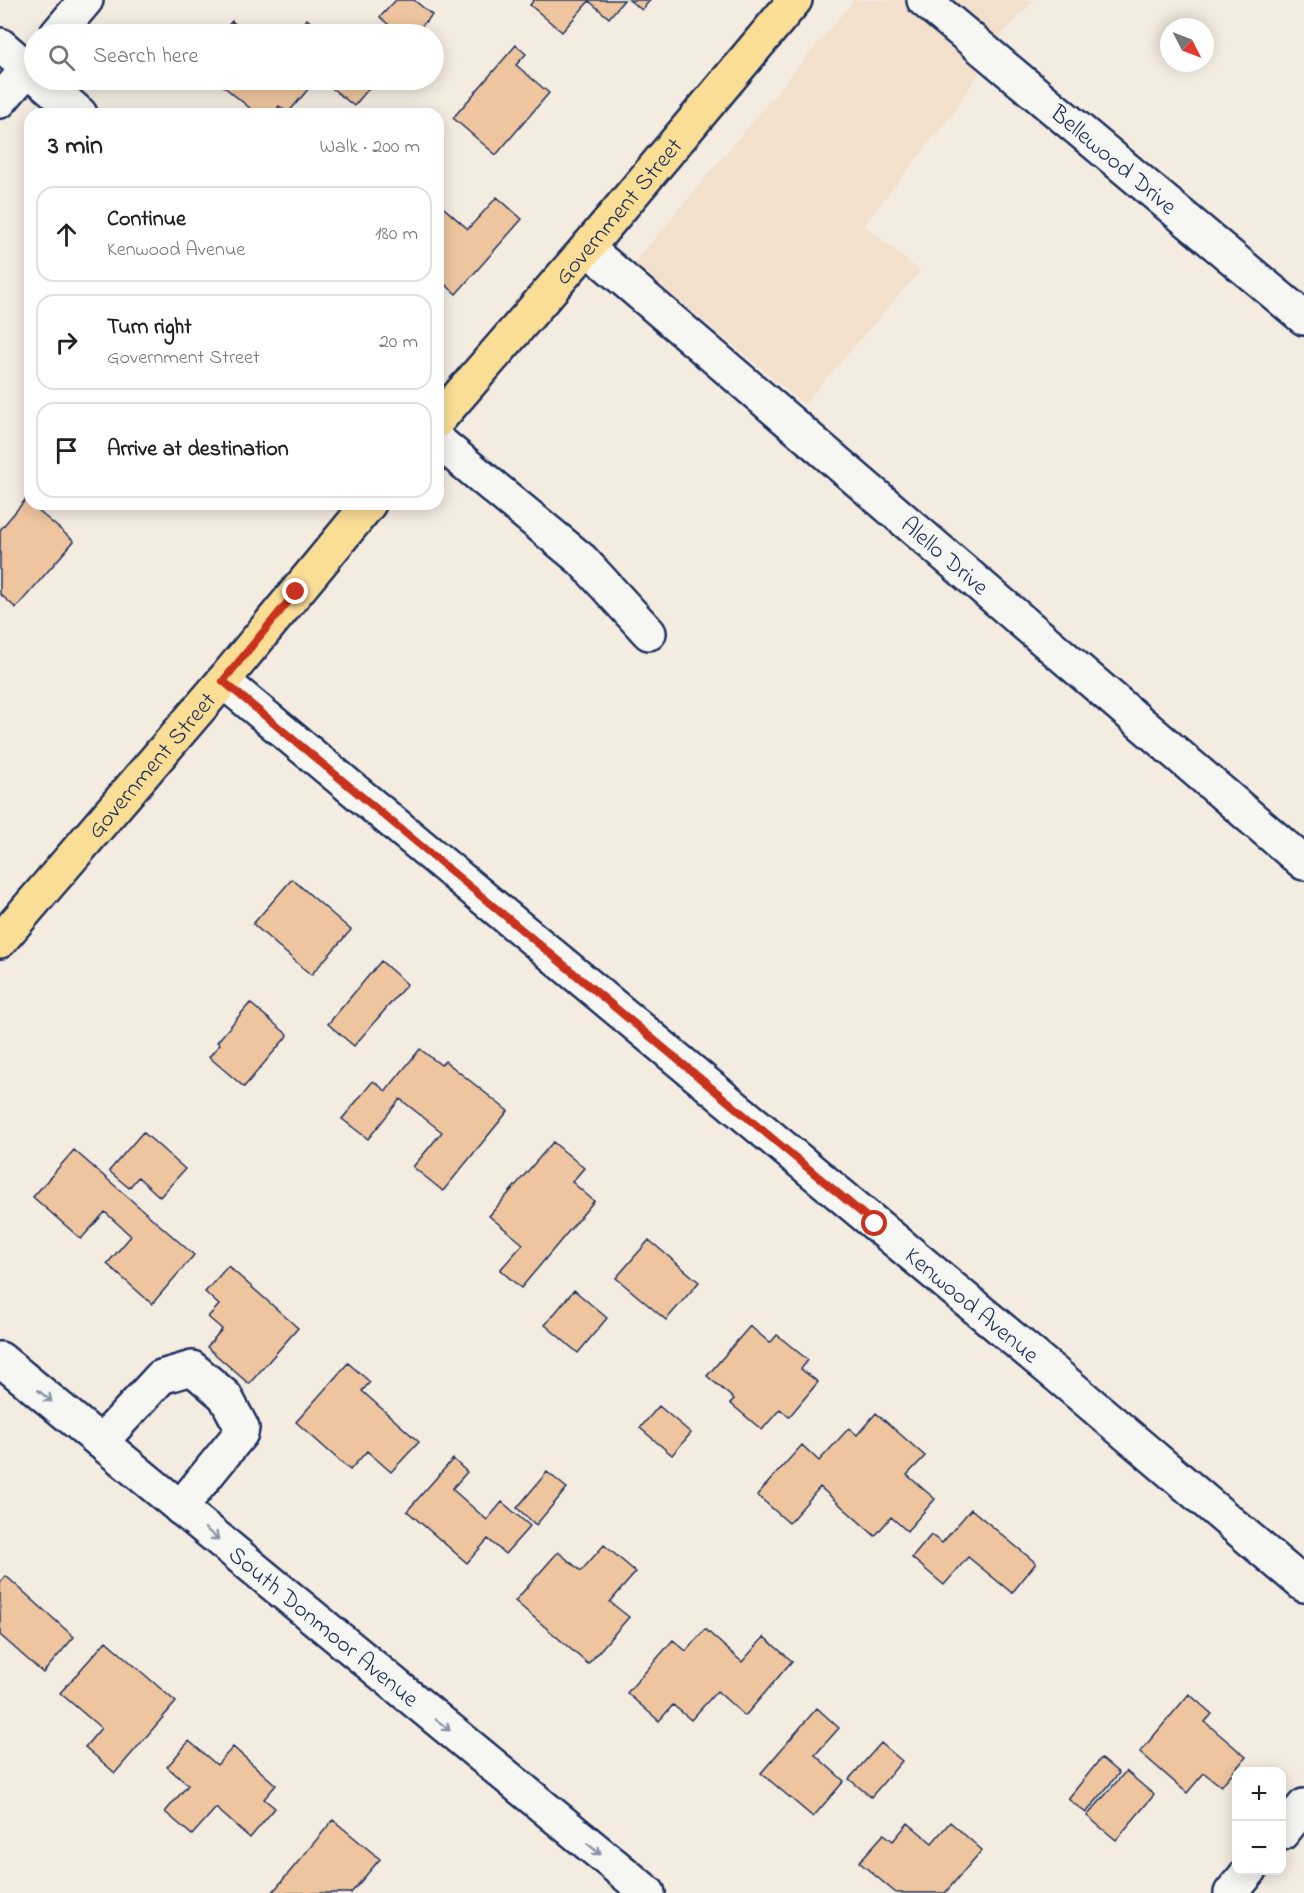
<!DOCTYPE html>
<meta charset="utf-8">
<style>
:root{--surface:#fff;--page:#f2f2f2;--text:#222;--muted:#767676;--line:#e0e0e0}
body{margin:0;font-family:"Indie Flower",sans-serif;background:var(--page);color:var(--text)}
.controls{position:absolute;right:18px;bottom:18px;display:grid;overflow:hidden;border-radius:12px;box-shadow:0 3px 15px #0003}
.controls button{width:54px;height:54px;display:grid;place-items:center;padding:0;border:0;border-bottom:2px solid var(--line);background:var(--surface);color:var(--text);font:30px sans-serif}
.compass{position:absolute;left:1160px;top:18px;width:54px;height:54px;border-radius:50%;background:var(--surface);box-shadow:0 3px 15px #0003;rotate:132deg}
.stop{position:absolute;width:18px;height:18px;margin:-14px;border:4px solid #c8321e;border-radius:50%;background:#fff}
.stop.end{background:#c8321e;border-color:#fff;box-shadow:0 2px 6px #0008}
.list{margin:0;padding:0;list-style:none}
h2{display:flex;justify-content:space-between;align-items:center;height:78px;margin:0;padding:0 24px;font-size:26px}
h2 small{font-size:20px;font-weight:400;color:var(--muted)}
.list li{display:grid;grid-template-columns:39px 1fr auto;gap:18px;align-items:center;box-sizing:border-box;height:96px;margin:0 12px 12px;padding:0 12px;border:2px solid var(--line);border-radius:18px}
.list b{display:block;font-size:22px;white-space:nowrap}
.list p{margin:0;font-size:20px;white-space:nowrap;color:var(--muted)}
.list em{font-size:20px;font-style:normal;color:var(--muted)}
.icon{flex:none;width:33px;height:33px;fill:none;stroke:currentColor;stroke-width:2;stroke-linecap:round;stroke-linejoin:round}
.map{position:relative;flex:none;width:1304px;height:1893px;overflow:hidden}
.search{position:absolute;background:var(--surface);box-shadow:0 3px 15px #0003;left:24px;top:24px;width:420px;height:66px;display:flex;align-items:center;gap:15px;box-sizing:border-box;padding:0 21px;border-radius:33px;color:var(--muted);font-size:22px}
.panel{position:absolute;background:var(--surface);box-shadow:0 3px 15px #0003;left:24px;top:108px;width:420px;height:402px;border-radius:18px}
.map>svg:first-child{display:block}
</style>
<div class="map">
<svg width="1304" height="1893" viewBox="0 0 1304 1893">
<rect width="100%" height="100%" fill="#f4ece1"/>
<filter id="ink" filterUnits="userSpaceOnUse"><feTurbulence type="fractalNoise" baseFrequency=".0167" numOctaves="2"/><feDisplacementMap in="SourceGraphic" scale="12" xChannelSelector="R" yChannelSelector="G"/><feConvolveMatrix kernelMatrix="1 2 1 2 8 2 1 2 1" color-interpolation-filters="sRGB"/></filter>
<g filter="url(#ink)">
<!-- built -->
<path fill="#f2e0cd" d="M854,0H1034L1003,34L953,113L864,225L920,271L804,404L634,263Z"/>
<!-- building -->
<path fill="#eec59e" stroke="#1b2f5e" stroke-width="1.5" d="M396,0H414L432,15L414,34H385L391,27L380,17Z
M534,0H624L609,18L589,1L562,32L530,5Z
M629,0H650L642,10Z
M307,19L325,34H295Z
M232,21L247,34H220Z
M516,45L526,54L516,65L549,93L496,155L453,118Z
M216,80H316L288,113L279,106L273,114H257Z
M322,80H376L354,106Z
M497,197L522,219L456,294L438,278V203L468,229Z
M26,499L30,504L74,541L16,608L0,594V530Z
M292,879L351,930L311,975L253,924Z
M381,961L407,984L354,1046L328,1024Z
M250,1003L288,1035L244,1087L209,1057L220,1044L217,1042Z
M420,1049L441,1065L445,1061L508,1111L443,1191L413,1167L442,1132L400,1099L368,1139L342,1119L373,1081L386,1091Z
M143,1132L185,1169L160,1197L138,1177L129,1188L109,1171Z
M553,1142L584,1168L572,1182L594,1201L521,1288L500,1270L523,1244L489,1216Z
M74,1150L194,1255L152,1304L107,1264L131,1236L105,1212L81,1239L33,1197Z
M649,1240L699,1282L666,1320L616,1278Z
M228,1266L298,1328L249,1384L207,1347L222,1329L208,1317L219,1305L205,1292Z
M574,1290L607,1318L578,1353L545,1325Z
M750,1326L770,1343L777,1335L808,1360L801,1369L818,1382L789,1417L780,1409L762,1430L730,1403L734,1399L707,1376Z
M348,1363L370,1382L362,1391L419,1442L391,1472L367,1451L350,1470L296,1422Z
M659,1406L691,1433L672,1455L640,1428Z
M876,1413L925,1456L907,1475L935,1499L907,1531L891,1517L875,1536L820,1487L789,1523L757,1495L802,1445L819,1461L849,1428L857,1435Z
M453,1459L467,1472L452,1489L487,1520L502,1502L530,1526L505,1554L488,1539L467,1563L407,1511Z
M547,1472L567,1488L536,1525L517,1508Z
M971,1509L1036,1563L1012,1593L968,1557L944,1585L912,1558L931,1535L942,1543Z
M604,1545L636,1572L610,1602L629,1617L588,1664L515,1601L558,1552L581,1571Z
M6,1576L74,1637L43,1673L0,1635V1583Z
M705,1629L742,1662L764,1637L792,1661L745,1716L717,1691L691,1720L673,1705L659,1721L627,1693L673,1640L686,1651Z
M106,1641L176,1702L115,1773L85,1747L101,1728L60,1693Z
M1189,1694L1212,1714L1205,1722L1246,1757L1221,1786L1204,1773L1187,1793L1140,1752Z
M817,1708L839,1728L815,1755L844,1781L813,1817L761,1773Z
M189,1741L217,1765L233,1747L276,1785L264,1799L275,1808L250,1838L216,1808L192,1835L165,1812L188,1785L167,1767Z
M881,1743L902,1761L871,1797L849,1779Z
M1101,1758L1119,1773L1086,1813L1068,1799Z
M1126,1771L1154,1795L1116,1840L1087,1816Z
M333,1820L380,1859L351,1893H272Z
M950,1822L982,1850L945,1893H896L859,1862L884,1834L893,1841L908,1823L932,1843Z"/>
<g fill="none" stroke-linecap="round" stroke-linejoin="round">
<!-- minor casing -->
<g stroke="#1b2f5e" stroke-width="38">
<g id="minor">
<path id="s1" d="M924,0L1304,318"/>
<path d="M57,34L86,0"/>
<path d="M0,45L34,74"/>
<path d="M41,80L80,114"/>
<path d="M0,101L34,61"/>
<path id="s2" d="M587,248L1304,863"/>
<path d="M438,441L582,560L649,633"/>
<path id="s3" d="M223,681L1058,1376L1304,1585"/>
<path id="s4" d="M0,1359L648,1893"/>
<path d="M101,1442L161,1377L192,1368L225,1396L242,1428L241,1433L180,1508"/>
<path d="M1282,1833L1304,1806"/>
<path d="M1231,1893L1250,1870"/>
</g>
</g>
<!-- major casing -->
<g stroke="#1b2f5e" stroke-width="38">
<g id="major">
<path id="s5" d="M438,420L587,248L795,0"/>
<path id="s6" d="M0,941L223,681L369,504"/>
</g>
</g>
<!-- minor -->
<use href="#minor" stroke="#f6f6f2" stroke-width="33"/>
<!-- major -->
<use href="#major" stroke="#fbde96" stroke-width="33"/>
</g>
<!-- one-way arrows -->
<defs><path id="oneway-shaft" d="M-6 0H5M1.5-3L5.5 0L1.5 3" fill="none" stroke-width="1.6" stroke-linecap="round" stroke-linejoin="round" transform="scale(1.5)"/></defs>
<g stroke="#8892a8">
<use href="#oneway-shaft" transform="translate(45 1396) rotate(40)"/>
<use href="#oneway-shaft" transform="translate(212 1534) rotate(39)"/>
<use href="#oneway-shaft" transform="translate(443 1725) rotate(39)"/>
<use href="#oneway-shaft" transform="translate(594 1849) rotate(39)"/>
</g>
</g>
<g fill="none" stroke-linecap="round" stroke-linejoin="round" filter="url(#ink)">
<!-- route -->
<path stroke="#c8321e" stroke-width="8" d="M296,592L223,681L875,1224"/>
</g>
<g text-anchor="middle" stroke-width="4.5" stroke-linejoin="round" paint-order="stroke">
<!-- street labels -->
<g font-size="24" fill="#1b2f5e" stroke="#f6f6f2">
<text dy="8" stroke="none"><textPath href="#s1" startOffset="248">Bellewood Drive</textPath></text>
<text dy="8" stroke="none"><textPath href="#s5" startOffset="276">Government Street</textPath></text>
<text dy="8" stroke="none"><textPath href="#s2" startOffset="472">Alello Drive</textPath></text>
<text dy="8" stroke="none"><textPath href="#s6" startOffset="232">Government Street</textPath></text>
<text dy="8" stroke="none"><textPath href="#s3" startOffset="975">Kenwood Avenue</textPath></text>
<text dy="8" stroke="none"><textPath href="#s4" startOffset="420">South Donmoor Avenue</textPath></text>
</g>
</g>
</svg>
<div class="controls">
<button>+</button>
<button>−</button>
</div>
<svg class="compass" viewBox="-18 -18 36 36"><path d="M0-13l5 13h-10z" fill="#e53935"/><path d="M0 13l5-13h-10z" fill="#767676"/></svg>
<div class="stop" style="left:875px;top:1224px"></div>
<div class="stop end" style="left:296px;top:592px"></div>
<div class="search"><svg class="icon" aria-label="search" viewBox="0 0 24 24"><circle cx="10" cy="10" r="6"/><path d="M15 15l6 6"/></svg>Search here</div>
<section class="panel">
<h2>3 min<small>Walk · 200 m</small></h2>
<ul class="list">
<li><svg class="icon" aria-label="ahead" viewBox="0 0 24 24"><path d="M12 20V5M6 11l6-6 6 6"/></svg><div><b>Continue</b><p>Kenwood Avenue</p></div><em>180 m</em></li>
<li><svg class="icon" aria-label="right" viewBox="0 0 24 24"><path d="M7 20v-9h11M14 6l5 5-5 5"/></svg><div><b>Turn right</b><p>Government Street</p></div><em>20 m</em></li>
<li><svg class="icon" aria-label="arrive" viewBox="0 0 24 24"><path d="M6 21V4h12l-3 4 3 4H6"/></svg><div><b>Arrive at destination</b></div></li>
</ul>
</section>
</div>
